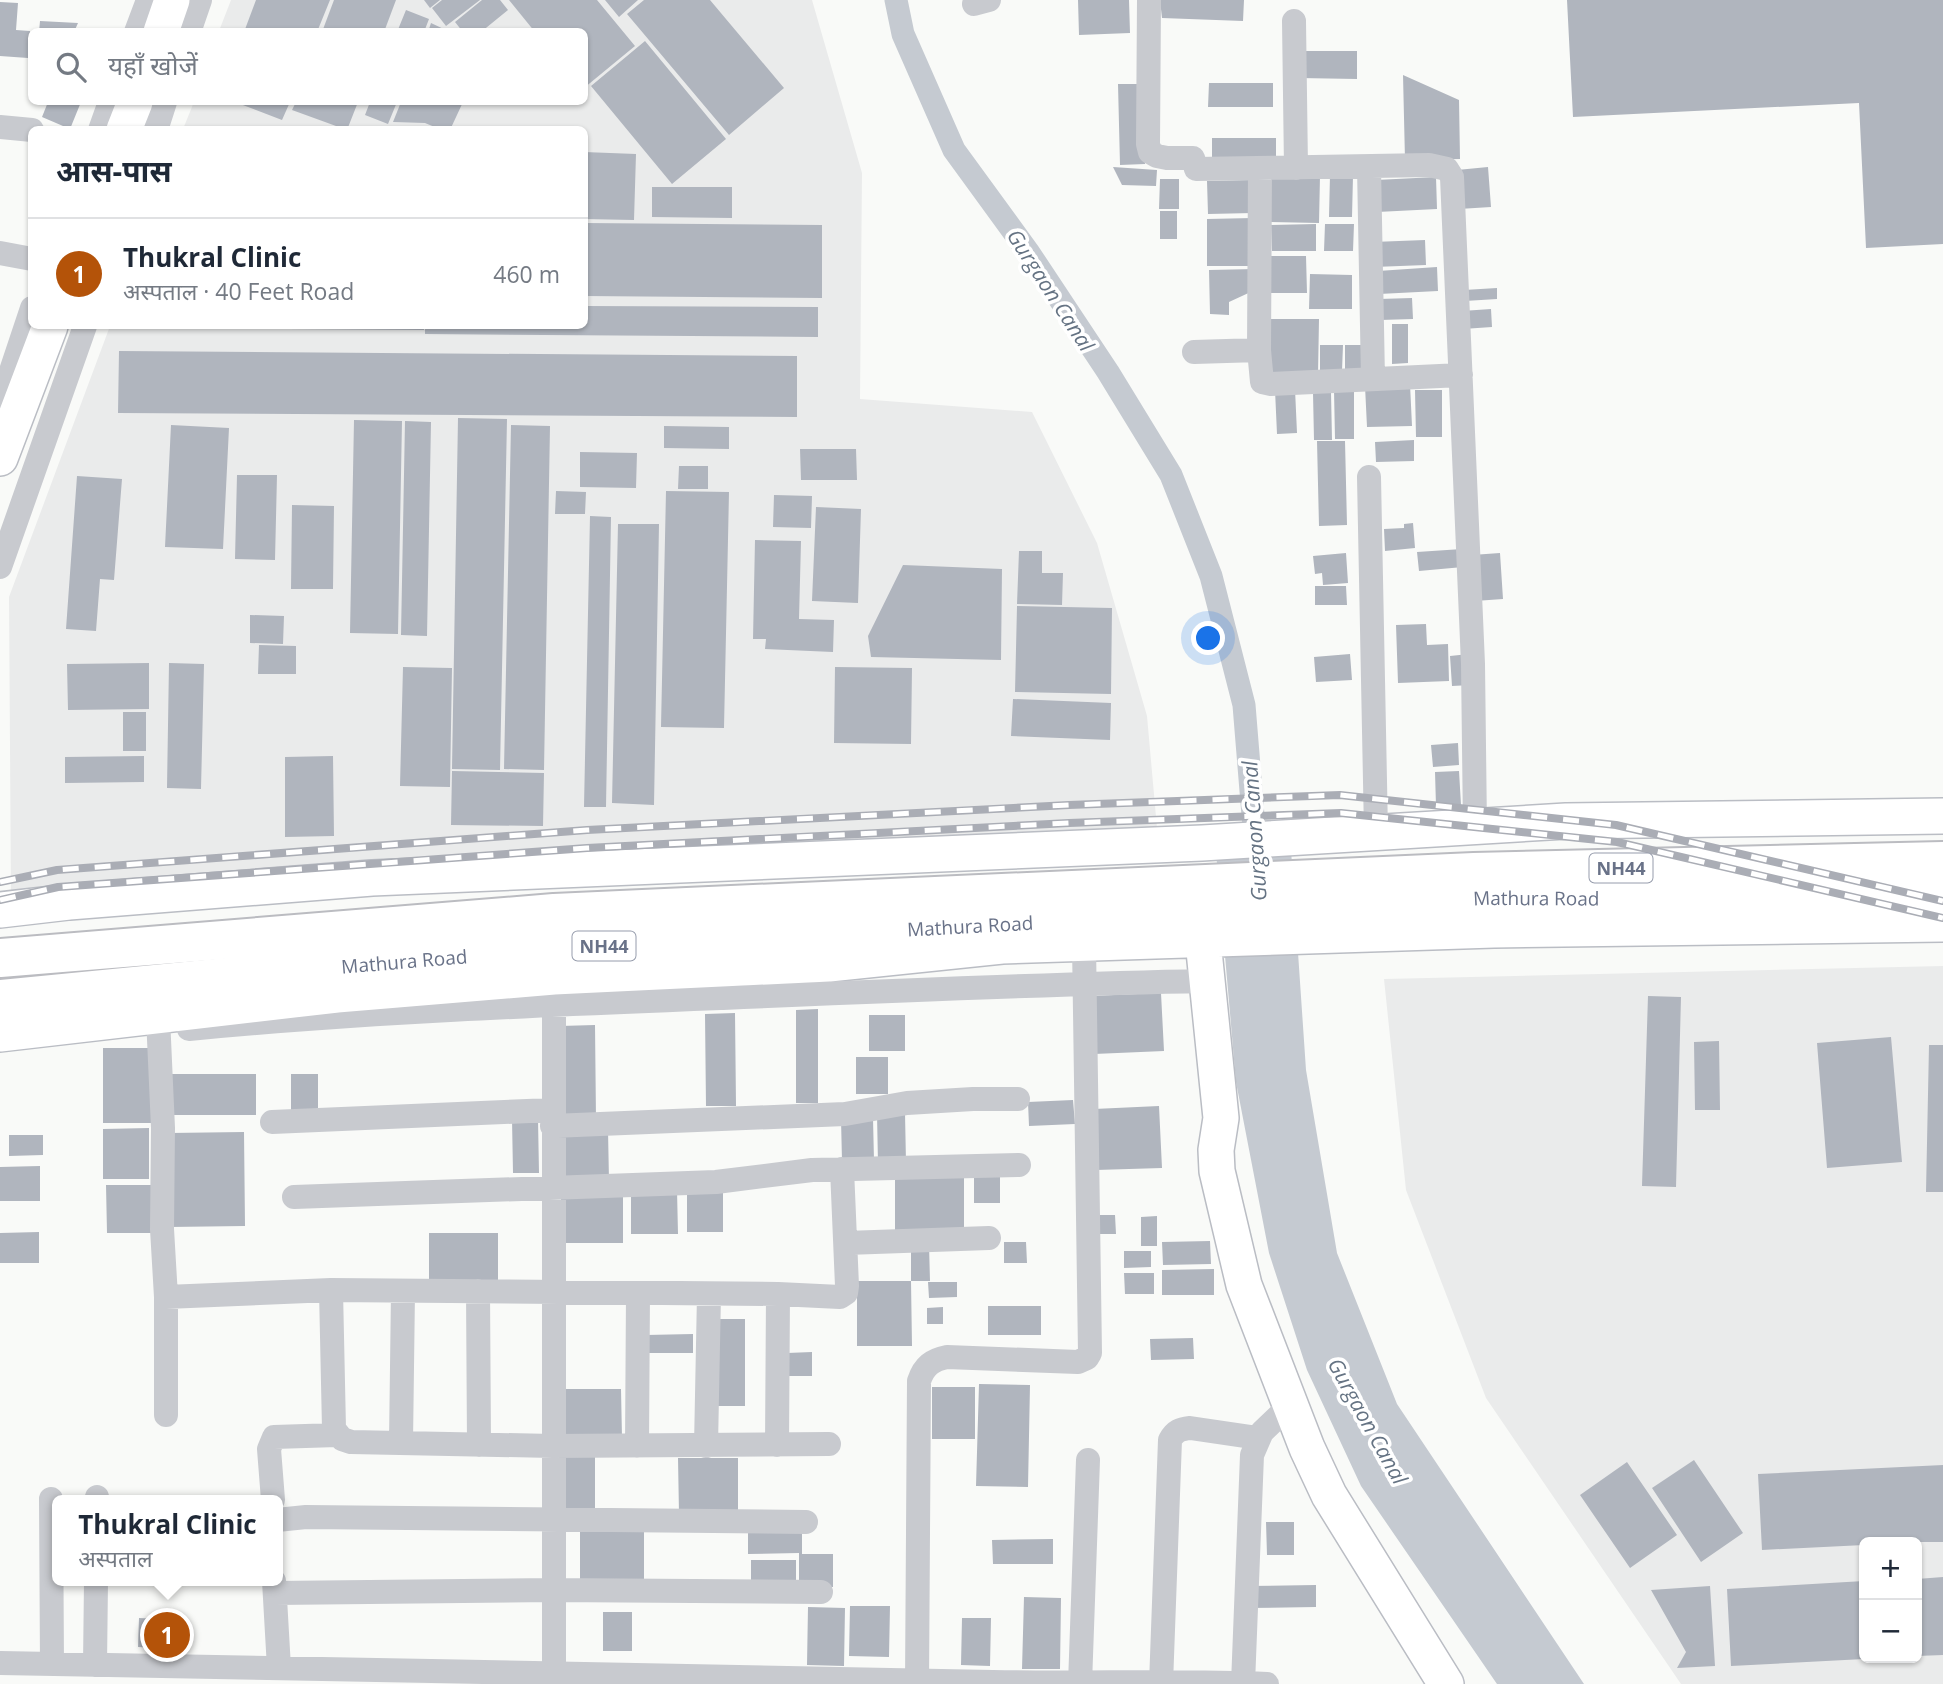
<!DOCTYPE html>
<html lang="hi">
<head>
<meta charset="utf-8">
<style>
  body { margin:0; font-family:"Open Sans","Noto Sans Devanagari",sans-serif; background:#f2f2f3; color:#1f2937 }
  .controls { position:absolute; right:21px; bottom:21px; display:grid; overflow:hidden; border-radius:10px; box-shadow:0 2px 5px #0004 }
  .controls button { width:63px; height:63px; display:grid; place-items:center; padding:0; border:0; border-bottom:2px solid #e0e1e3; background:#fff; color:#1f2937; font:35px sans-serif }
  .you { position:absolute; left:1209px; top:639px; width:24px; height:24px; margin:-18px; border:5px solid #fff; border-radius:50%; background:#1a73e8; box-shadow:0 0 0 10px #1a73e833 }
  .badge { display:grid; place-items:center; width:46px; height:46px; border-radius:50%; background:#b45309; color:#fff; font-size:23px; font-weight:700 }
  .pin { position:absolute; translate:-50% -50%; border:4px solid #fff; box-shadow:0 2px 7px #0006 }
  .popup { position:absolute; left:52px; top:1495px; width:231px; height:91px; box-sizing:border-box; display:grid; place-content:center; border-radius:10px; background:#fff; filter:drop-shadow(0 2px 5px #0005); font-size:23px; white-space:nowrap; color:#747a83 }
  .popup b { font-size:26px; color:#1f2937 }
  .popup::after { content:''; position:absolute; left:50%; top:100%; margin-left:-14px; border:14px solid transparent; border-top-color:#fff }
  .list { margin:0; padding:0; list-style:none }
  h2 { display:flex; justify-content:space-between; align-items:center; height:91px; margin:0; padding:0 28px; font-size:30px }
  h2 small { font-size:23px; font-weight:400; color:#747a83 }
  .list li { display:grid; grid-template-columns:46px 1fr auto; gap:21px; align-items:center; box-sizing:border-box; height:112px; padding:0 28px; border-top:2px solid #e0e1e3 }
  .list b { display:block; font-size:26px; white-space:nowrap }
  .list p { margin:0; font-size:23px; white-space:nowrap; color:#747a83 }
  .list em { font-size:23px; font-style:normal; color:#747a83 }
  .icon { flex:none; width:38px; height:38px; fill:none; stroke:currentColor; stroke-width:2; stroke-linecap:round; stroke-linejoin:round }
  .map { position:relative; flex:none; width:1943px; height:1684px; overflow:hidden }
  .search { position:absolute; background:#fff; box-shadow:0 2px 5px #0004; left:28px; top:28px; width:560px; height:77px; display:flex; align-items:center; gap:18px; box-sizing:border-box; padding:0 24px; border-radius:10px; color:#747a83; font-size:26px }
  .panel { position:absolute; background:#fff; box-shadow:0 2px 5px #0004; left:28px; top:126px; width:560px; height:203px; border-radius:10px }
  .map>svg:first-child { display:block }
  .built { fill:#eaebeb; fill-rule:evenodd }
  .water { fill:#c5cad1 }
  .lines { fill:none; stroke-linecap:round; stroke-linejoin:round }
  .canal { stroke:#c5cad1; stroke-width:23 }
  .building { fill:#b0b5be }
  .secondary-casing { stroke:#babdc4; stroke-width:38 }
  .highway-casing { stroke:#bbbcc1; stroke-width:42 }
  .street { stroke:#c8cacf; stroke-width:24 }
  .secondary { stroke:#fff; stroke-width:35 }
  .highway { stroke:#fff; stroke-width:38 }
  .rail-casing { stroke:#aaadb5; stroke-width:8 }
  .rail { stroke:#fff; stroke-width:5; stroke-dasharray:16; stroke-linecap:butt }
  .labels { text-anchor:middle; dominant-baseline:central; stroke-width:7; stroke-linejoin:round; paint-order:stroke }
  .shield { fill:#fff; stroke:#969cac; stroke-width:2 }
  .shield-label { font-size:18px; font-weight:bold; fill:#697288 }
  .street-label { font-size:19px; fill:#697288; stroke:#fff }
  .water-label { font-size:21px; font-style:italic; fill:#657383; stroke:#fff }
</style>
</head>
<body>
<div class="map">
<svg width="1943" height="1684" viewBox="0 0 1943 1684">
  <rect width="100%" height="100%" fill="#f9faf8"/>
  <path class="built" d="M 231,0 L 812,0 L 862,173 L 860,399 L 1032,412 L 1097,543 L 1147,716 L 1157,828 L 11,898 L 9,597 L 110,326 L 584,326 L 584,130 L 183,129 L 194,102 L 584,102 L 584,32 L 219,31 Z
    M 1943,966 L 1943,1684 L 1681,1684 L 1486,1398 L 1406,1190 L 1384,979 ZM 1864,1542 L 1917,1542 L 1917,1658 L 1864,1658 Z"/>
  <path class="water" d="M 1290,835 L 1306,1070 L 1337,1253 L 1397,1404 L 1584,1684 L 1497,1684 L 1361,1486 L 1307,1370 L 1269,1253 L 1236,1082 L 1215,841 Z"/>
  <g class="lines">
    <path class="canal" d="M 896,0 L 903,34 L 954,150 L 1029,253 L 1108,372 L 1171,475 L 1211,576 L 1244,705 L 1256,852"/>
  </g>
  <path class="building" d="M 256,0 L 330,0 L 317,32 L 244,32 Z
    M 334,0 L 396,0 L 384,32 L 322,32 Z
    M 424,0 L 440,0 L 430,8 Z
    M 442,0 L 480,0 L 446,26 L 432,8 Z
    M 482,0 L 500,0 L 508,10 L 481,32 L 463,32 L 455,22 Z
    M 509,0 L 597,0 L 635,46 L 584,88 L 584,32 L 535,32 Z
    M 605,0 L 638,0 L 619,17 Z
    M 644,0 L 710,0 L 784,88 L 729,135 L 627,14 Z
    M 1078,0 L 1129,0 L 1130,33 L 1079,35 Z
    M 1160,0 L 1244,0 L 1243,21 L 1162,18 Z
    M 1567,0 L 1943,0 L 1943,244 L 1866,248 L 1859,103 L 1573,117 Z
    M 0,2 L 18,3 L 16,30 L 30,31 L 28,58 L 0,56 Z
    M 406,10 L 429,19 L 424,32 L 397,32 Z
    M 40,21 L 78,23 L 74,32 L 39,32 Z
    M 431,23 L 450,32 L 428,32 Z
    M 645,41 L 726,139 L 672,184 L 591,86 Z
    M 1300,51 L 1357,51 L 1357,79 L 1299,78 Z
    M 1403,75 L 1459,100 L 1460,159 L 1405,160 Z
    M 1209,83 L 1273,83 L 1273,107 L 1208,107 Z
    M 1118,84 L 1143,84 L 1145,164 L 1120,165 Z
    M 48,102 L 81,102 L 70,129 L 42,117 Z
    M 235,102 L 290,102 L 282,120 Z
    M 296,102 L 358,102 L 347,130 L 292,110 Z
    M 370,102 L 397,102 L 388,124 L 365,115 Z
    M 401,102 L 463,102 L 450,130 L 442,130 L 425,123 L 393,122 Z
    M 1212,138 L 1276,138 L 1276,164 L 1212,164 Z
    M 584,152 L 636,154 L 634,220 L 584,219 Z
    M 1113,167 L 1157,170 L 1156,186 L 1122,185 Z
    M 1488,167 L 1491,207 L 1459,209 L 1457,170 Z
    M 1271,175 L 1320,176 L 1319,223 L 1270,222 Z
    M 1330,175 L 1353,176 L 1352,217 L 1329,217 Z
    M 1436,177 L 1437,209 L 1377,212 L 1376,180 Z
    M 1160,179 L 1179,179 L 1179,209 L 1159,209 Z
    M 1252,180 L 1253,213 L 1208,214 L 1207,181 Z
    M 652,187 L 732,187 L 732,218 L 652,217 Z
    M 1160,211 L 1177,211 L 1177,239 L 1160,239 Z
    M 1253,218 L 1253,266 L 1207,266 L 1207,219 Z
    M 584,223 L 822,225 L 822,298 L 584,296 Z
    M 1316,224 L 1316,251 L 1272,251 L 1271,225 Z
    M 1325,224 L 1354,224 L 1353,251 L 1324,251 Z
    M 1425,240 L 1426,265 L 1374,267 L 1373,242 Z
    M 1270,256 L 1306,256 L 1307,293 L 1270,293 Z
    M 1437,267 L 1438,291 L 1379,294 L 1378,271 Z
    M 1255,269 L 1255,290 L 1229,302 L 1229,315 L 1210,314 L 1209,270 Z
    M 1310,274 L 1352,275 L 1352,309 L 1309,309 Z
    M 1497,288 L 1497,299 L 1465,301 L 1464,290 Z
    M 1412,298 L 1413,319 L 1380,320 L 1379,299 Z
    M 584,306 L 818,307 L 818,337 L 425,334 L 425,326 L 584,326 Z
    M 1491,309 L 1492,327 L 1463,329 L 1462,311 Z
    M 1269,319 L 1319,319 L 1318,375 L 1268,375 Z
    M 1392,324 L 1408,324 L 1408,363 L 1392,364 Z
    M 136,326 L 424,326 L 424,330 L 136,328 Z
    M 1320,345 L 1343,345 L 1342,371 L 1320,371 Z
    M 1345,345 L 1361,345 L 1362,372 L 1345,372 Z
    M 119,351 L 797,356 L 797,417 L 118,413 Z
    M 1410,384 L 1412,426 L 1367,427 L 1365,386 Z
    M 1295,389 L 1297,433 L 1277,434 L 1275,390 Z
    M 1334,390 L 1354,390 L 1354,439 L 1335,439 Z
    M 1415,390 L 1442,390 L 1442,437 L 1416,437 Z
    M 1331,392 L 1332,440 L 1314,440 L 1313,393 Z
    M 458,418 L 507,419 L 500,770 L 452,769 Z
    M 354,420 L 402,421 L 398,634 L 350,633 Z
    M 405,421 L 431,422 L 427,636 L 401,635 Z
    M 171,425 L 229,428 L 223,549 L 165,547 Z
    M 511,425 L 550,426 L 544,770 L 504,769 Z
    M 664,426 L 729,427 L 729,449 L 664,448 Z
    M 1414,440 L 1414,461 L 1376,462 L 1375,442 Z
    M 1317,441 L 1345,441 L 1347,525 L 1319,526 Z
    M 800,449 L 856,449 L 857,480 L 801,480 Z
    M 580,452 L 637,453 L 636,488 L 580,487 Z
    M 679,466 L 708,466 L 708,489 L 678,489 Z
    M 237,475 L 277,475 L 275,560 L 235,559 Z
    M 77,476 L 122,479 L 114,580 L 100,579 L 96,631 L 66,629 Z
    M 556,491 L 586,492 L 585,514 L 555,514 Z
    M 666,491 L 729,492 L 724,728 L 661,727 Z
    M 774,495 L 812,496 L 811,528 L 773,527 Z
    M 292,505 L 334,506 L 333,589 L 291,589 Z
    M 816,507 L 861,509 L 858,603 L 812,601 Z
    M 590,516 L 611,517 L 606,807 L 584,807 Z
    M 1413,523 L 1415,548 L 1385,551 L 1384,529 L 1404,528 L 1404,524 Z
    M 618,524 L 659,524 L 654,805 L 612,803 Z
    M 755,540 L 801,541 L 799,619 L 834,620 L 833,652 L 765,649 L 766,639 L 753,639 Z
    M 1462,549 L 1463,567 L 1419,571 L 1417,552 Z
    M 1019,551 L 1042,551 L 1042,573 L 1063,573 L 1062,605 L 1017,604 Z
    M 1346,553 L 1348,583 L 1323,585 L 1322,573 L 1315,574 L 1313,556 Z
    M 1500,553 L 1503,599 L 1475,601 L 1472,555 Z
    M 903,565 L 1002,569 L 1001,660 L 871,657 L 868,636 Z
    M 1315,586 L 1346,586 L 1347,605 L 1315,605 Z
    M 1017,606 L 1112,608 L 1111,694 L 1015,692 Z
    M 250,615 L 284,616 L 283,644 L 250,643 Z
    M 1426,624 L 1427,645 L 1448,644 L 1449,681 L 1398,683 L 1396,625 Z
    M 259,645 L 296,646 L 296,674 L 258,674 Z
    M 1350,654 L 1352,680 L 1316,682 L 1314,657 Z
    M 1469,654 L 1471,685 L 1452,686 L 1450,656 Z
    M 149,663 L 149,709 L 68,710 L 67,664 Z
    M 169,663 L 204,664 L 201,789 L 167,788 Z
    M 403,667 L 452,668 L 450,787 L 400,786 Z
    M 835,667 L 912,668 L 911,744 L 834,743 Z
    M 1013,699 L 1111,703 L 1110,740 L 1011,736 Z
    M 123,712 L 146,712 L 146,751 L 123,751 Z
    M 1458,743 L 1459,765 L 1433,767 L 1431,745 Z
    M 144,756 L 144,782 L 65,783 L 65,757 Z
    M 333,756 L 334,836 L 285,837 L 285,757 Z
    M 452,771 L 544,773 L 543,826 L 451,825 Z
    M 1459,771 L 1461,805 L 1436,806 L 1435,772 Z
    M 1161,993 L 1164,1051 L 1094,1054 L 1091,996 Z
    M 1648,996 L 1681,997 L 1676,1187 L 1642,1186 Z
    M 818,1009 L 818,1103 L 796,1103 L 796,1010 Z
    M 735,1013 L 736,1106 L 706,1106 L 705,1014 Z
    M 869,1015 L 905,1015 L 905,1051 L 869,1051 Z
    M 595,1025 L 596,1120 L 561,1120 L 560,1026 Z
    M 1891,1037 L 1902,1162 L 1827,1168 L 1817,1043 Z
    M 1719,1041 L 1720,1110 L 1695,1110 L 1694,1042 Z
    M 1929,1045 L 1943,1045 L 1943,1192 L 1926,1192 Z
    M 103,1048 L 152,1048 L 152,1123 L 103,1123 Z
    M 856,1057 L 888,1057 L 888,1094 L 856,1094 Z
    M 163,1074 L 256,1074 L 256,1115 L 163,1115 Z
    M 291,1074 L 318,1074 L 318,1115 L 291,1115 Z
    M 1073,1100 L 1075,1124 L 1029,1126 L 1028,1102 Z
    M 1159,1106 L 1162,1168 L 1096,1170 L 1094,1109 Z
    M 905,1113 L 906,1163 L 878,1164 L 877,1114 Z
    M 873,1118 L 874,1161 L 842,1161 L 841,1119 Z
    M 512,1119 L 538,1119 L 539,1173 L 513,1173 Z
    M 149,1128 L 149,1179 L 103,1179 L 103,1129 Z
    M 556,1130 L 608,1130 L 609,1181 L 556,1181 Z
    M 244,1132 L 245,1226 L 169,1227 L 169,1133 Z
    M 9,1135 L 43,1135 L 43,1155 L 9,1156 Z
    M 40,1166 L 40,1201 L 0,1201 L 0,1167 Z
    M 964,1172 L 964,1235 L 895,1235 L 895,1173 Z
    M 974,1175 L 1000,1175 L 1000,1203 L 974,1203 Z
    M 106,1185 L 151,1185 L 151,1233 L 107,1233 Z
    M 687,1187 L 723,1187 L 723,1232 L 687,1232 Z
    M 631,1190 L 677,1190 L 678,1234 L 631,1234 Z
    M 561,1193 L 623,1193 L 623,1243 L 561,1243 Z
    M 1096,1215 L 1115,1215 L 1116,1234 L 1097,1234 Z
    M 1157,1216 L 1157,1246 L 1141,1246 L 1141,1217 Z
    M 39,1232 L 39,1263 L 0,1263 L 0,1233 Z
    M 429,1233 L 498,1233 L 498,1283 L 429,1283 Z
    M 1210,1241 L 1211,1264 L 1163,1265 L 1162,1242 Z
    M 1004,1242 L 1026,1242 L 1027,1263 L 1004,1263 Z
    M 929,1244 L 930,1281 L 911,1281 L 911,1245 Z
    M 1124,1251 L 1151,1251 L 1151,1267 L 1124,1268 Z
    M 1214,1269 L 1214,1295 L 1162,1295 L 1162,1270 Z
    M 1124,1273 L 1154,1273 L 1154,1294 L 1125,1294 Z
    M 857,1281 L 911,1281 L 912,1346 L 857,1346 Z
    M 928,1282 L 957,1282 L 957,1297 L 929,1298 Z
    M 988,1306 L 1041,1306 L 1041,1335 L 988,1335 Z
    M 943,1307 L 943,1324 L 927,1324 L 927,1308 Z
    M 717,1319 L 745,1319 L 745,1406 L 717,1406 Z
    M 693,1334 L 693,1353 L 646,1353 L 646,1335 Z
    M 1193,1338 L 1194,1359 L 1151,1360 L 1150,1339 Z
    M 812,1352 L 812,1376 L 788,1376 L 787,1353 Z
    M 979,1384 L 1030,1385 L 1028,1487 L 976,1486 Z
    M 932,1387 L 975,1387 L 975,1439 L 932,1439 Z
    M 562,1389 L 621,1389 L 622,1438 L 563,1438 Z
    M 559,1454 L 595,1454 L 595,1509 L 560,1509 Z
    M 678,1458 L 738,1458 L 738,1514 L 679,1514 Z
    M 1694,1460 L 1743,1533 L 1701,1562 L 1652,1488 Z
    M 1627,1462 L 1677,1535 L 1630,1568 L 1580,1495 Z
    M 1943,1465 L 1943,1542 L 1864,1542 L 1864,1545 L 1762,1550 L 1758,1474 Z
    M 1266,1522 L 1294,1522 L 1294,1555 L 1267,1555 Z
    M 748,1525 L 802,1525 L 802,1554 L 833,1554 L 833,1587 L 799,1587 L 799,1553 L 748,1554 Z
    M 644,1530 L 644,1586 L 580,1586 L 580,1531 Z
    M 1053,1539 L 1053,1564 L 993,1564 L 992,1540 Z
    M 751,1560 L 796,1560 L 796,1584 L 751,1584 Z
    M 1943,1577 L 1943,1655 L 1917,1656 L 1917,1579 Z
    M 1864,1581 L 1864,1659 L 1731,1666 L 1727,1589 Z
    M 1316,1585 L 1316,1607 L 1247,1608 L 1246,1586 Z
    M 1710,1586 L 1715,1666 L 1677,1668 L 1686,1652 L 1651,1590 Z
    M 1024,1597 L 1061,1598 L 1060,1669 L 1022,1669 Z
    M 850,1606 L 890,1606 L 889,1657 L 849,1656 Z
    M 808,1607 L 845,1608 L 844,1666 L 807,1665 Z
    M 603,1612 L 632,1612 L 632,1651 L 603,1651 Z
    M 139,1618 L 179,1620 L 178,1649 L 138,1647 Z
    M 962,1618 L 991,1618 L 990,1666 L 961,1665 Z"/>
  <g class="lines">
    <defs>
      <path id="secondary" d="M 161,32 L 172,0
        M 124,130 L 135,102
        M 0,458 L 50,326
        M 0,910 L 69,902 L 372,878 L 1202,843 L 1566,821 L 1943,816
        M 1203,941 L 1221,1118 L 1216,1150 L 1217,1171 L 1244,1285 L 1307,1448 L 1329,1495 L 1446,1684
        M 0,1034 L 337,995 L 554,977 L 829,964 L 1002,946 L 1494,930 L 1943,924"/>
      <g id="highway">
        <path d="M 0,958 L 554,913 L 1474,872 L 1943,861"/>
        <path id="s1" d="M 0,999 L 267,973 L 554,949 L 1483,898 L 1709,899 L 1943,896"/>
      </g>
    </defs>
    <use href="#secondary" class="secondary-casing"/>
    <use href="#highway" class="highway-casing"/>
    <path class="street" d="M 1149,0 L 1148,144 L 1150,152 L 1157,156 L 1167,158 L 1193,158 L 1196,169 L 1429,165 L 1447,169 L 1452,177 L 1473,664 L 1475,828
      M 974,4 L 989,0
      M 1294,21 L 1296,168
      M 136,32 L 148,0
      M 189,32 L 200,0
      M 0,127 L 32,130
      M 100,130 L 110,102
      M 156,130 L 165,102
      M 1369,167 L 1373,379
      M 1260,169 L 1259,350 L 1262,382 L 1271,384 L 1461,375
      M 0,253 L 32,259
      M 1194,352 L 1259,350
      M 0,404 L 32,308
      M 1369,477 L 1376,832
      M 0,567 L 85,326
      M 554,988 L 554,1674
      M 158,1017 L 163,1128 L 162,1229 L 166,1297 L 166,1415
      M 189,1029 C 366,1012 545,1005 723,998 C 884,991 1045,984 1206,981
      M 272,1122 L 552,1110
      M 552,1126 L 845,1114 L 907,1103 L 973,1099 L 1018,1099
      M 294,1197 L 716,1182 L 812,1170 L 1019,1165
      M 846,1243 L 989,1238
      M 331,1290 L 334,1429 L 342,1439 L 351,1442 L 553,1446 L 829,1444
      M 478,1291 L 479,1445
      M 166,1297 L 331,1290 L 778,1294 L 840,1297 L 846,1293 L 847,1286 L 842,1169
      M 401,1443 L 403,1291
      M 777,1445 L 778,1294
      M 637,1446 L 638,1293
      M 706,1446 L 709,1294
      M 51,1499 L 52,1664
      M 97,1500 L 97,1497
      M 273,1500 L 269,1449 L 274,1437 L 337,1435
      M 277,1520 L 306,1517 L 806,1522
      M 274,1581 L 279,1668
      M 275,1593 L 552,1590 L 821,1592
      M 0,1663 C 331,1671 662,1673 993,1682 C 1084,1684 1176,1680 1267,1684
      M 95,1665 L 96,1581
      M 917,1684 L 919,1381 C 924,1366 932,1360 947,1357 L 1078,1362 L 1087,1358 L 1090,1353 L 1084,944
      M 1080,1684 L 1088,1460
      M 1161,1684 L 1170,1440 C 1175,1431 1180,1429 1190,1428 L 1258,1438
      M 1243,1684 L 1252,1455 L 1262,1432 L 1290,1405"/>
    <use href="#secondary" class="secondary"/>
    <use href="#highway" class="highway"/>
    <defs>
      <path id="rail" d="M 0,882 L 57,870 L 587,830 L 1069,805 L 1340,795 L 1616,825 L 1943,901
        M 0,900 L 58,887 L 587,848 L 1069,823 L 1341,813 L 1617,842 L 1943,918"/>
    </defs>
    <use href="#rail" class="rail-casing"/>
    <use href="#rail" class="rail"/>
  </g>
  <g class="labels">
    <g class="shield">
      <rect x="1589.5" y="853.5" width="63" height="29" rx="5"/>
      <rect x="572.5" y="931.5" width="63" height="29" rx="5"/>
    </g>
    <g class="shield-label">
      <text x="1621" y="868">NH44</text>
      <text x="604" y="946">NH44</text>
    </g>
    <g class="street-label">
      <text stroke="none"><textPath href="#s1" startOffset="1540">Mathura Road</textPath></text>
      <text stroke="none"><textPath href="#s1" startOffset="973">Mathura Road</textPath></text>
      <text stroke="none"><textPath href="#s1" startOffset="406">Mathura Road</textPath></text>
    </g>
    <g class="water-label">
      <text transform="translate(1051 290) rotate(57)">Gurgaon Canal</text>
      <text transform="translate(1254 831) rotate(-94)">Gurgaon Canal</text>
      <text transform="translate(1368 1421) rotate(61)">Gurgaon Canal</text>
    </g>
  </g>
</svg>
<div class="controls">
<button>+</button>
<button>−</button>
</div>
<div class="you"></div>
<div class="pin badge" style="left:167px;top:1635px">1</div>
<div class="popup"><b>Thukral Clinic</b>अस्पताल</div>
<div class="search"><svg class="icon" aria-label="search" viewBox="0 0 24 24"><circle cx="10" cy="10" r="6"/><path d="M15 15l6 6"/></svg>यहाँ खोजें</div>
<section class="panel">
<h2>आस-पास<small></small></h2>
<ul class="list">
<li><span class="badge">1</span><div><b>Thukral Clinic</b><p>अस्पताल · 40 Feet Road</p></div><em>460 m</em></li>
</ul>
</section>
</div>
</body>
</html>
